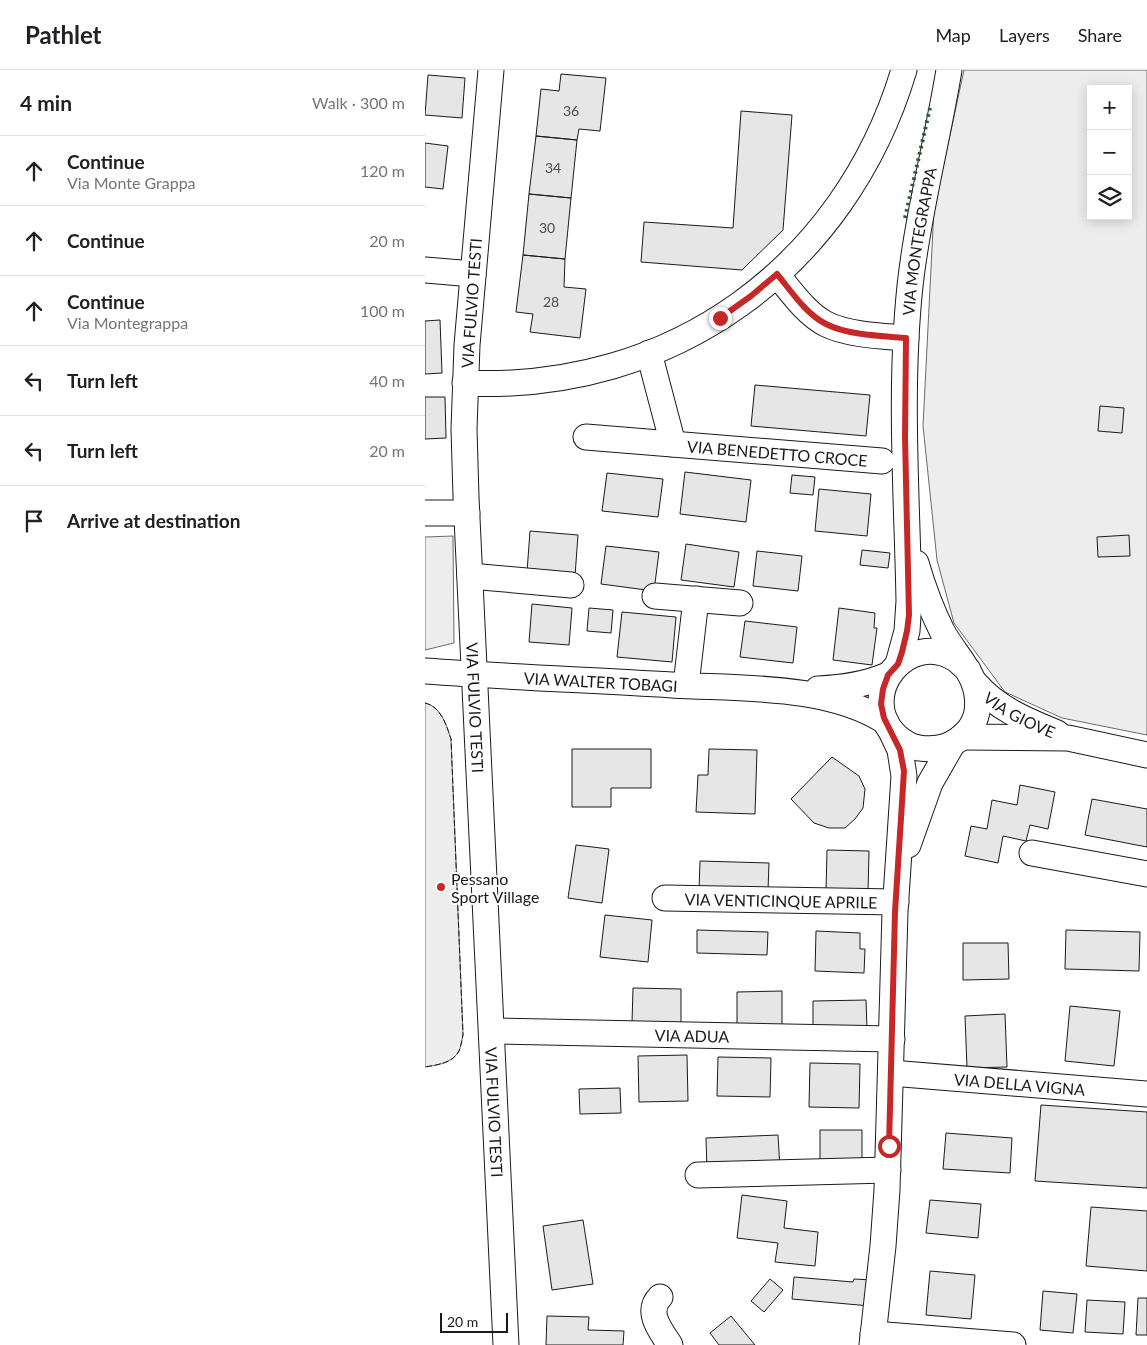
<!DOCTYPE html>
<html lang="en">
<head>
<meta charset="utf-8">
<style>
  body { margin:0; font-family:Lato,sans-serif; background:#f2f2f2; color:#202124 }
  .controls { position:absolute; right:15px; top:15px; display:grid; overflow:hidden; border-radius:0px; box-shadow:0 2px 12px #0003 }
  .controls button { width:45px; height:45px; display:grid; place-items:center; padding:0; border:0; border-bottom:1px solid #e0e0e0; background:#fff; color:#202124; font:25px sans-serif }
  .scale { position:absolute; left:15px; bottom:12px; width:68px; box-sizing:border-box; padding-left:5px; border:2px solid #1a1a1a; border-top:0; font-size:14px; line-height:18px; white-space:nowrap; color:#1a1a1a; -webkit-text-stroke:4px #fff; paint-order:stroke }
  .stop { position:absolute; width:15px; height:15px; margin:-11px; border:4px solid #c62828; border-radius:50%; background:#fff }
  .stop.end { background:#c62828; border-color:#fff; box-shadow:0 1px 5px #0008 }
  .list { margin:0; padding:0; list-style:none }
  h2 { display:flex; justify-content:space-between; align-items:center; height:65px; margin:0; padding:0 20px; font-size:21px }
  h2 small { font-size:16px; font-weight:400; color:#757577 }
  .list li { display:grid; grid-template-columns:32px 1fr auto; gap:15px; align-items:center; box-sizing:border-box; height:70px; padding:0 20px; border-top:1px solid #e0e0e0 }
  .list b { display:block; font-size:19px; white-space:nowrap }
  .list p { margin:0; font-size:16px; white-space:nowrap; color:#757577 }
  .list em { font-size:16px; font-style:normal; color:#757577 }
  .icon { flex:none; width:28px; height:28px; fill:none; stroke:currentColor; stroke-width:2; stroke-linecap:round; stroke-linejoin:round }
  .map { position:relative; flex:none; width:722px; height:1275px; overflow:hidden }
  header { display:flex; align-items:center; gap:30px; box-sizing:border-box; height:70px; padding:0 25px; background:#fff; border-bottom:1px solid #e0e0e0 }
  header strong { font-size:24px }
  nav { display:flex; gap:28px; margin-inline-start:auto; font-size:18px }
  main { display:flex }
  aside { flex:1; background:#fff }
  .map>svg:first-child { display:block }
  .green { fill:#ededed; stroke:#6a6a6a; fill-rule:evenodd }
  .building { fill:#e6e6e6; stroke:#1a1a1a }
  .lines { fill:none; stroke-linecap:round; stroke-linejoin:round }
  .minor-casing { stroke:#1a1a1a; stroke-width:27 }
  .minor { stroke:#fff; stroke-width:25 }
  .hedge { stroke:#2b5a34; stroke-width:4; stroke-dasharray:2.5 4; stroke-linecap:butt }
  .fence { stroke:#1a1a1a; stroke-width:1; stroke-dasharray:6 2.5; stroke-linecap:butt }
  .route { stroke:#c62828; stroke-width:6 }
  .poi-dot { fill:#c62828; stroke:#fff; stroke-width:2 }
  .labels { text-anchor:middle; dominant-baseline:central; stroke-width:4; stroke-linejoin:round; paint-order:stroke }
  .number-label { font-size:14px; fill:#4d4d4d }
  .street-label { font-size:16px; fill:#1a1a1a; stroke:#fff }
  .poi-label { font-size:16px; fill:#1a1a1a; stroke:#fff; text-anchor:start }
</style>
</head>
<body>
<header>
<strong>Pathlet</strong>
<nav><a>Map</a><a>Layers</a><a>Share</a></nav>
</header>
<main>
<aside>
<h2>4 min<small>Walk · 300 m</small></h2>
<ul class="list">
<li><svg class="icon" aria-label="ahead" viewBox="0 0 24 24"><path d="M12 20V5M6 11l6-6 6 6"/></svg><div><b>Continue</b><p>Via Monte Grappa</p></div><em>120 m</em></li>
<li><svg class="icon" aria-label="ahead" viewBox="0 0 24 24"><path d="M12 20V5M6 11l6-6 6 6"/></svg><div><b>Continue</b></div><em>20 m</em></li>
<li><svg class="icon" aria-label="ahead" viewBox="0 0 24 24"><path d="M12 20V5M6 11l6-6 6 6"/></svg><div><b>Continue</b><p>Via Montegrappa</p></div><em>100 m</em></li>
<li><svg class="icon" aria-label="left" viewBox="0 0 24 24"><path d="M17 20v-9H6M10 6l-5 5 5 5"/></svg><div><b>Turn left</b></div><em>40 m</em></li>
<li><svg class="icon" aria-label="left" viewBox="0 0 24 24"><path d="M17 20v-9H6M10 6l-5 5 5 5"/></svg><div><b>Turn left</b></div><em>20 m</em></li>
<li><svg class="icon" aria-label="arrive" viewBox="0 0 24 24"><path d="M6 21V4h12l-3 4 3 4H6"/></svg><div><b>Arrive at destination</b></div></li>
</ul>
</aside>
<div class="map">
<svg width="722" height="1275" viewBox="0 0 722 1275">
  <rect width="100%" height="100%" fill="#fff"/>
  <path class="green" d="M 539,0 L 722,0 L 722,665 L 637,648 L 580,622 L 529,553 L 512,490 L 498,356 L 509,139 ZM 666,19 L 703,19 L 703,146 L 666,146 Z
    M 28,466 L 29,573 L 0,580 L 0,467 Z
    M 0,633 C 16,637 21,654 26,669 L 38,964 C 37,970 36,976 34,981 C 28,993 12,995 0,997 Z"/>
  <path class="building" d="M 136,4 L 181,8 L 175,61 L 154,59 L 152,70 L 111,66 L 116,19 L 134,21 Z
    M 3,5 L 40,8 L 37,48 L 0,45 Z
    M 316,41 L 367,45 L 358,160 L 317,200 L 216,192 L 219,152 L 308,158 Z
    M 111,66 L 152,70 L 146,128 L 104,124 Z
    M 0,73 L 23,76 L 18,119 L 0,117 Z
    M 104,124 L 146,128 L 140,189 L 98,185 Z
    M 98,185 L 140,189 L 139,217 L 161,219 L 155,268 L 105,262 L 108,244 L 91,242 Z
    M 15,250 L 17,303 L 0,304 L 0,251 Z
    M 330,315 L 445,325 L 441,366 L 326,356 Z
    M 0,327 L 20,327 L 21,368 L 0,369 Z
    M 675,336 L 699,338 L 697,363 L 673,361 Z
    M 260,402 L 326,410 L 321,452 L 255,444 Z
    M 182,403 L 238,409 L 233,447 L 177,441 Z
    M 367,405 L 390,407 L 388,425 L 365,423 Z
    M 394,419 L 446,424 L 442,466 L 390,461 Z
    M 105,461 L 153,465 L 150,506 L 102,502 Z
    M 704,465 L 705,486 L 673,487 L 672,467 Z
    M 261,474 L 314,482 L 309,517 L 256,510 Z
    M 181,476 L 234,482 L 229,521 L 176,514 Z
    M 437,480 L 465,483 L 463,498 L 435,495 Z
    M 332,481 L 377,486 L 373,521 L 328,516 Z
    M 107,534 L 147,538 L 144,575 L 104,572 Z
    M 164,538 L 188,540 L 186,563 L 162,561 Z
    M 414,538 L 450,543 L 449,558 L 452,558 L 447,595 L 408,590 Z
    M 197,542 L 251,547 L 247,592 L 192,587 Z
    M 320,551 L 372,557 L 368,593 L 315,587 Z
    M 147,679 L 226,679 L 226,718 L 186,718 L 186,737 L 147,737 Z
    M 284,679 L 332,680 L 330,744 L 271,742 L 273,705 L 283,705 Z
    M 407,687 L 434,706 L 440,719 L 438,738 L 430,749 L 420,758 L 404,758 L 389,753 L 366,729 Z
    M 595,715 L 630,722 L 623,759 L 605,755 L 601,771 L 578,766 L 573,793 L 540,786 L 546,756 L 562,759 L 567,730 L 592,735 Z
    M 667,729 L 722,739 L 722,777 L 660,765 Z
    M 151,775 L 184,779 L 177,833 L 143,828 Z
    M 402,780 L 444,781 L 443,822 L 401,821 Z
    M 275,791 L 344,793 L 343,821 L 274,820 Z
    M 180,845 L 227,850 L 223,892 L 175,887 Z
    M 272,860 L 343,862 L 342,885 L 272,883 Z
    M 641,860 L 715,862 L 714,901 L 640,899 Z
    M 391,861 L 435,863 L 435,879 L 440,879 L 439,903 L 390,901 Z
    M 538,873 L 583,873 L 584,909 L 538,910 Z
    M 208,918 L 256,919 L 256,954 L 207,953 Z
    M 357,921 L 357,958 L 312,958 L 312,922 Z
    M 441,930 L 442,958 L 388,958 L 388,931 Z
    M 645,936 L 695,941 L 689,996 L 640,991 Z
    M 580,944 L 582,997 L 542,998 L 540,946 Z
    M 262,985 L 263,1031 L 214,1032 L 213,986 Z
    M 293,987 L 346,988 L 345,1027 L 292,1026 Z
    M 385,993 L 435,994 L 434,1038 L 384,1037 Z
    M 195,1018 L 196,1043 L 155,1044 L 154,1019 Z
    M 616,1035 L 722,1042 L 722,1118 L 610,1111 Z
    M 395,1060 L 437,1060 L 437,1096 L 395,1097 Z
    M 521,1063 L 587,1068 L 585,1103 L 518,1099 Z
    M 353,1065 L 355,1098 L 282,1101 L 281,1068 Z
    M 317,1125 L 362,1131 L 359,1158 L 393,1162 L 390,1196 L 350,1192 L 353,1173 L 312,1168 Z
    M 505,1130 L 556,1134 L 553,1168 L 501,1163 Z
    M 666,1137 L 722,1141 L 722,1201 L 661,1196 Z
    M 158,1150 L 168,1214 L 127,1220 L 118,1156 Z
    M 505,1201 L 550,1205 L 546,1249 L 501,1245 Z
    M 369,1207 L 428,1212 L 429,1209 L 447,1210 L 445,1236 L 367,1229 Z
    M 345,1209 L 358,1220 L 339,1242 L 326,1231 Z
    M 618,1221 L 652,1224 L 648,1263 L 615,1260 Z
    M 713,1228 L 722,1228 L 722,1265 L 711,1265 Z
    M 662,1230 L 700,1232 L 698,1264 L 660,1262 Z
    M 122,1246 L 164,1247 L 163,1260 L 199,1261 L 198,1275 L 121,1275 Z
    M 306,1246 L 330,1275 L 294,1275 L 285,1263 Z"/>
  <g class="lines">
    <defs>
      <g id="minor">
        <path id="s1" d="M 66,0 L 42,275 L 39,359 L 41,427 L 81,1275"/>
        <path d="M 0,200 L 48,204"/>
        <path d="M 352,205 C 366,221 381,244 401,254 C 423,265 457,266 481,268"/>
        <path d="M 224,283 L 248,374"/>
        <path d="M 40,313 C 247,323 420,197 479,0"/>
        <path id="s2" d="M 161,367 L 457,391"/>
        <path d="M 0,443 L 42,443"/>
        <path d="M 491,493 C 498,517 506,539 517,561 C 532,589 557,607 552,642 C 551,648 547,657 542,662 C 529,676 514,681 494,678 C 486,677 478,672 471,666 C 429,625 484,557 532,590 C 536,593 539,597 543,600"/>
        <path d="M 45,506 L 146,515"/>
        <path d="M 230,526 L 315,533"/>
        <path id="s3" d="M 473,594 L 482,561 L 484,531 C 482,426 474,321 485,216 C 493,143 512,73 524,0"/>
        <path id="s4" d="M 0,601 C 82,607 165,610 247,615 C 314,619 403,614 461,652"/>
        <path id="s5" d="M 551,614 C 573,639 601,650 632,663"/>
        <path d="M 261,615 L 271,529"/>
        <path d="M 393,619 C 417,618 440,615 463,605"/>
        <path d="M 537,667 L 643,668 L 722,685"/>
        <path d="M 483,775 L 505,713 L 528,673"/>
        <path d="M 607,783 L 722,804"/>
        <path id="s6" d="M 240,828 L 471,832"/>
        <path id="s7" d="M 67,961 L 467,969"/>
        <path id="s8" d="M 466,1003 L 722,1024"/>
        <path d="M 273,1105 L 463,1100"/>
        <path d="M 235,1227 C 220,1242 236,1261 245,1275"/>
        <path d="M 448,1264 L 588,1275"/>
        <path d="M 447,1275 L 458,1176 L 462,1120 L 470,842 L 479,706 L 475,680 L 466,661"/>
      </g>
    </defs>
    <use href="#minor" class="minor-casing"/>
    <use href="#minor" class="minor"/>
    <path class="hedge" d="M 480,148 L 505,38"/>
    <path class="fence" d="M 0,633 C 16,637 21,654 26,669 L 38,965 C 37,970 36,976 34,981 C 28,993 12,995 0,997"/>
  </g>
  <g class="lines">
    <path class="route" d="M 295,248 L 326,226 L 352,204 C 366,221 381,244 401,254 C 422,265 457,266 481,268 L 480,367 L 484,545 L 482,561 L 477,582 L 473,594 L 463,605 L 458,619 L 456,634 L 459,648 L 475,680 L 479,701 L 470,842 L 464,1076"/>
  </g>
  <circle class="poi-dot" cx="16" cy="817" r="5"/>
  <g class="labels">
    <g class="number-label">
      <text x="146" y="40">36</text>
      <text x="128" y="97">34</text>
      <text x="122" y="157">30</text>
      <text x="126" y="231">28</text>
    </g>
    <g class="street-label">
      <text stroke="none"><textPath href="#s3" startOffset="425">VIA MONTEGRAPPA</textPath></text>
      <text transform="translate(46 233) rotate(-86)">VIA FULVIO TESTI</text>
      <text stroke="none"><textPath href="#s2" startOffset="192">VIA BENEDETTO CROCE</textPath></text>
      <text stroke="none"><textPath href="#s4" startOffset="176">VIA WALTER TOBAGI</textPath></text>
      <text stroke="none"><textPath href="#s1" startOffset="639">VIA FULVIO TESTI</textPath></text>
      <text stroke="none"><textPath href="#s5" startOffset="54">VIA GIOVE</textPath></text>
      <text stroke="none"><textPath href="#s6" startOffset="116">VIA VENTICINQUE APRILE</textPath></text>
      <text stroke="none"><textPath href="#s7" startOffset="200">VIA ADUA</textPath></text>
      <text stroke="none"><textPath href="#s8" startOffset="129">VIA DELLA VIGNA</textPath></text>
      <text stroke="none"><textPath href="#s1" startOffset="1044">VIA FULVIO TESTI</textPath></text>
    </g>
    <g class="poi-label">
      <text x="26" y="808">Pessano<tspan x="26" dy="18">Sport Village</tspan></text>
    </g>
  </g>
</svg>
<div class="controls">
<button>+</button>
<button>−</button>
<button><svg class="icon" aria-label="layers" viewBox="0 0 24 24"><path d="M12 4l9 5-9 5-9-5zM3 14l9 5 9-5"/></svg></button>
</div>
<div class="scale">20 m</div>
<div class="stop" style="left:464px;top:1076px"></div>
<div class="stop end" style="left:295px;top:248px"></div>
</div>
</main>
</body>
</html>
